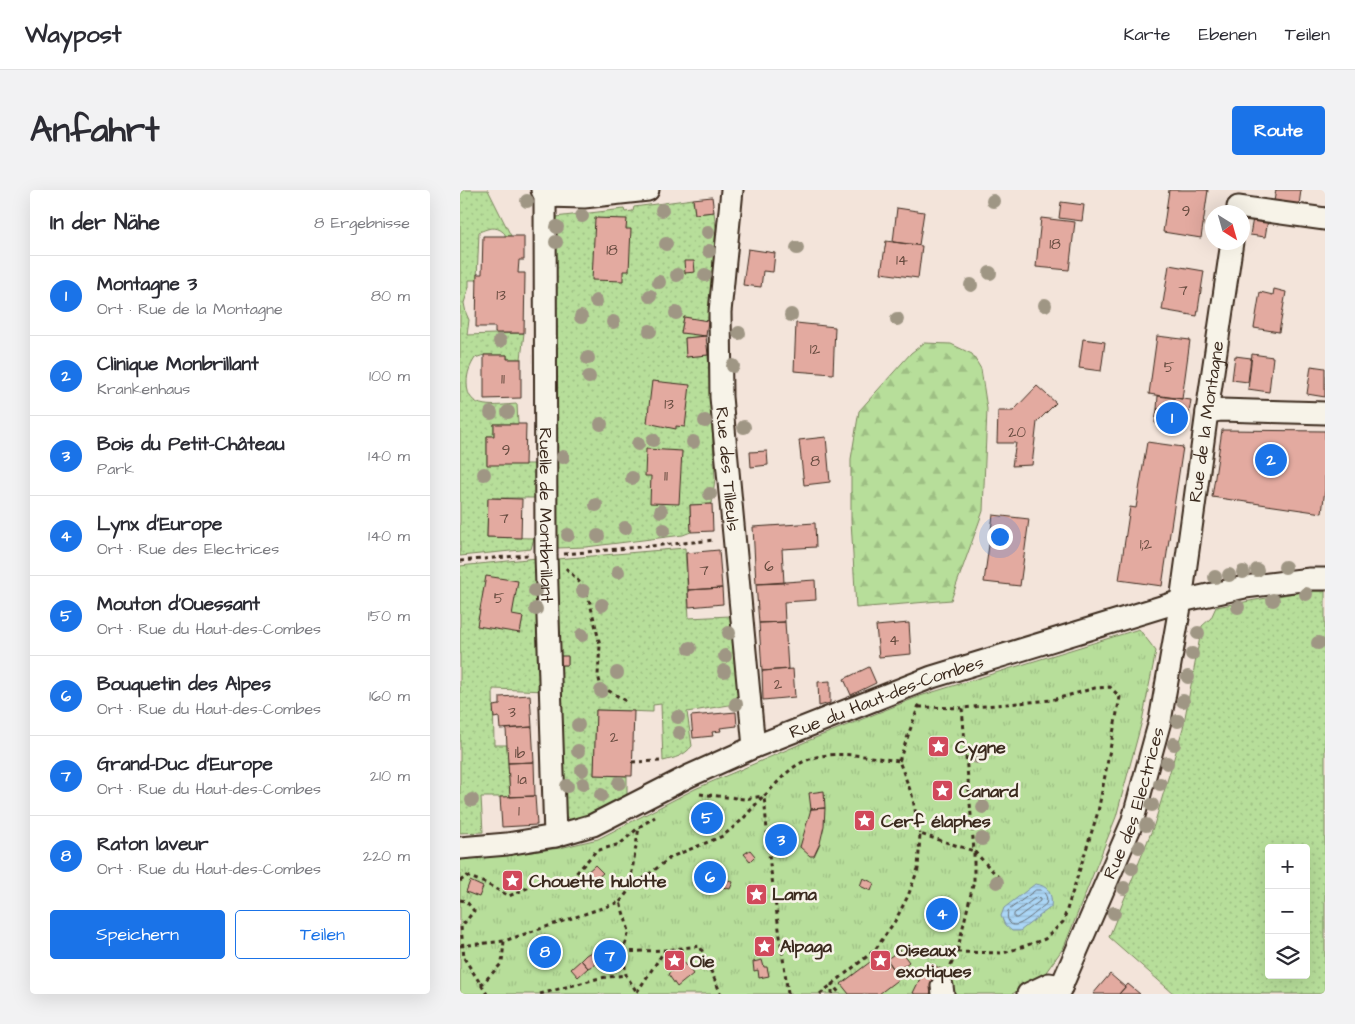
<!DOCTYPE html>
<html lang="de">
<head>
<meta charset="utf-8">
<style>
  body { margin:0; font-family:"Architects Daughter",sans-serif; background:#f2f2f3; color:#2b2b33 }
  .controls { position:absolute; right:15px; bottom:15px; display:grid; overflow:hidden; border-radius:5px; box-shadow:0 5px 20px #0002 }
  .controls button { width:45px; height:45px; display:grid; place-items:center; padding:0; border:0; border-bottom:1px solid #e1e1e2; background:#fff; color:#2b2b33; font:25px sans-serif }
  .compass { position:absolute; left:745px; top:15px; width:45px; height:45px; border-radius:50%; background:#fff; box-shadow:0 5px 20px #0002; rotate:143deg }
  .you { position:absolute; left:539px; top:346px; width:18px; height:18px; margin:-12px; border:4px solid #fff; border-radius:50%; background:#1a73e8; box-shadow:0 0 0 8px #1a73e833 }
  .badge { display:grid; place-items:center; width:32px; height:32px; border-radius:50%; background:#1a73e8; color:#fff; font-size:16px; font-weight:700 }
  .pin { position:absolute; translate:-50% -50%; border:2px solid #fff; box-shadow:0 1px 5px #0006 }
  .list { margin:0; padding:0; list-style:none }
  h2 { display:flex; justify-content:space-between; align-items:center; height:65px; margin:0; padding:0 20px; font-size:21px }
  h2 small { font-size:16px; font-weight:400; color:#7c7c81 }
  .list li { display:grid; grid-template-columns:32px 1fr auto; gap:15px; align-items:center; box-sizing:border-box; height:80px; padding:0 20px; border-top:1px solid #e1e1e2 }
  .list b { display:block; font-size:19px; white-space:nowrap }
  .list p { margin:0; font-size:16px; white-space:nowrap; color:#7c7c81 }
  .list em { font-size:16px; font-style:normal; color:#7c7c81 }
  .actions { display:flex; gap:10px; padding:15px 20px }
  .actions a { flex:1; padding:11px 0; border:1px solid #1a73e8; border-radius:5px; text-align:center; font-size:18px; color:#1a73e8 }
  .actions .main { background:#1a73e8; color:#fff }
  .icon { flex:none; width:28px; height:28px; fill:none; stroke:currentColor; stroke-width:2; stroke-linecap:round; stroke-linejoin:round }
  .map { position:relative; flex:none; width:865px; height:804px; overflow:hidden; border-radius:5px }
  header { display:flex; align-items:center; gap:30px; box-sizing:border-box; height:70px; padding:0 25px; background:#fff; border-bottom:1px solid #e1e1e2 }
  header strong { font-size:24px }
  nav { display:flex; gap:28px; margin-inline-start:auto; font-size:18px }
  .intro { display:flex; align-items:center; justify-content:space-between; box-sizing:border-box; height:120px; padding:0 30px }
  h1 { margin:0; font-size:35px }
  .button { padding:12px 22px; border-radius:5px; background:#1a73e8; color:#fff; font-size:18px; font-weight:700 }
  main { display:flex; gap:30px; padding:0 30px }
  aside { flex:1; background:#fff; border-radius:5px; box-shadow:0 5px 20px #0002 }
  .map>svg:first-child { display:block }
  .grass { fill:url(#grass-dots); stroke:#79845c; fill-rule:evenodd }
  .forest { fill:url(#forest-firs); stroke:#79845c }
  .park { fill:url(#park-tufts); stroke:#79845c }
  .water { fill:url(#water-rules); stroke:#7e91a0 }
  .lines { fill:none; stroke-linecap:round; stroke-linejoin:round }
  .shore { stroke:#686f74; stroke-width:1 }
  .building { fill:#e3aaa0; stroke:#3b2a1e }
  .minor-casing { stroke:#3b2a1e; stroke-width:25 }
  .path { stroke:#3b2a1e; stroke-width:3; stroke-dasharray:4 4; stroke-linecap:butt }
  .minor { stroke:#f7f3e8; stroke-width:21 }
  .path-bridge { stroke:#3b2a1e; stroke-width:3; stroke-dasharray:4 4; stroke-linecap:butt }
  .tree { fill:#9f9684 }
  .labels { text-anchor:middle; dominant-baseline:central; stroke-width:5; stroke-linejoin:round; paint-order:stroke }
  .number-label { font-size:15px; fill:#654a3e }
  .street-label { font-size:18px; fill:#3b2a1e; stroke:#f7f3e8 }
  .poi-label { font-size:18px; font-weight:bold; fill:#3b2a1e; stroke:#f7f3e8; text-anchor:start }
</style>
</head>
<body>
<header>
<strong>Waypost</strong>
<nav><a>Karte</a><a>Ebenen</a><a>Teilen</a></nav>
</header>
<div class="intro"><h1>Anfahrt</h1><a class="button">Route</a></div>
<main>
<aside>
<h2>In der Nähe<small>8 Ergebnisse</small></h2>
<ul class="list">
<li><span class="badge">1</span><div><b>Montagne 3</b><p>Ort · Rue de la Montagne</p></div><em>80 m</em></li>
<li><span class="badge">2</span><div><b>Clinique Monbrillant</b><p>Krankenhaus</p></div><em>100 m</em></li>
<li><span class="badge">3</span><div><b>Bois du Petit-Château</b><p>Park</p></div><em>140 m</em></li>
<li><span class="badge">4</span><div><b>Lynx d'Europe</b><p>Ort · Rue des Electrices</p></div><em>140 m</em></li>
<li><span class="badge">5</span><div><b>Mouton d'Ouessant</b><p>Ort · Rue du Haut-des-Combes</p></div><em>150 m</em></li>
<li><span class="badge">6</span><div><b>Bouquetin des Alpes</b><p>Ort · Rue du Haut-des-Combes</p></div><em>160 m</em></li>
<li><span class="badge">7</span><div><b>Grand-Duc d'Europe</b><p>Ort · Rue du Haut-des-Combes</p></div><em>210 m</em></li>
<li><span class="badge">8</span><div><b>Raton laveur</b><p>Ort · Rue du Haut-des-Combes</p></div><em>220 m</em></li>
</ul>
<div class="actions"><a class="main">Speichern</a><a>Teilen</a></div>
</aside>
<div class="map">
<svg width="865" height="804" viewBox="0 0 865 804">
  <defs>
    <pattern id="grass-dots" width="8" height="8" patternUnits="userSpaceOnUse" patternTransform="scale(1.25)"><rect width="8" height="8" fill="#b7de9a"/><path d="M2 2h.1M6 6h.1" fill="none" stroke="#9ebf84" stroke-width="1.8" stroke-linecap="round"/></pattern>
    <pattern id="forest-firs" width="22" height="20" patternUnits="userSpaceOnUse" patternTransform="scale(1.25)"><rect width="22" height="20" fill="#b7de9a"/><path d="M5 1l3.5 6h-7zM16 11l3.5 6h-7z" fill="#9ebf84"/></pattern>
    <pattern id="park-tufts" width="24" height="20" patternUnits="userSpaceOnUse" patternTransform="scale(1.25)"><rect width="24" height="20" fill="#b7de9a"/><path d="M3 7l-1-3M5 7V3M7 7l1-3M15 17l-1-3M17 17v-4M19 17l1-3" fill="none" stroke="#9ebf84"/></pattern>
    <pattern id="water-rules" width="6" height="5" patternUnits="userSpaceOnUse" patternTransform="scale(1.25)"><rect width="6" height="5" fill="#abd6f6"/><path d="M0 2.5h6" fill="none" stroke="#94b8d2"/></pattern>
  </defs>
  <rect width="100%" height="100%" fill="#f3e4da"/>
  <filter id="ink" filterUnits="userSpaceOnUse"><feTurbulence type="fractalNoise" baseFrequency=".02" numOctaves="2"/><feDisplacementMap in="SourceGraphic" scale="10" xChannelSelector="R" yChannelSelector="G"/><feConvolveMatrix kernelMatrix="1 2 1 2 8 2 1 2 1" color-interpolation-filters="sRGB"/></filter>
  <g filter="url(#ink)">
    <path class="grass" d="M 0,0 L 28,0 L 51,46 L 45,46 L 45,44 C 37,35 29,38 19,42 L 17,90 L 9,90 L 9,97 L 4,113 L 6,123 L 9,130 L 7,145 L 64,143 L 61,169 L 47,169 L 47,165 L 24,165 L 15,168 C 10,176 7,183 7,193 C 7,222 36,215 57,214 L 58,234 L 34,234 L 34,246 L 27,246 L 27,274 L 79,274 L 79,308 L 28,308 L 27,347 L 74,348 L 71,359 L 0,366 Z
      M 233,9 L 235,24 L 254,22 L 256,38 L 248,131 L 224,127 L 221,142 L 246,146 L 225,148 L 226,167 L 248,165 L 255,288 L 252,314 L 230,315 L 231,342 L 223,345 L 126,357 L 97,358 L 94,357 L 95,27 L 164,19 L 165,22 L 173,21 L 174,17 Z
      M 225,358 L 229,428 L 270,426 L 281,513 L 227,522 L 232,556 C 224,566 215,568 203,571 L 201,514 L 193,515 L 193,522 L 136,520 L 134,585 L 167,586 L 167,606 L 129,626 L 111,630 L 106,627 L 104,624 L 98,475 L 108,475 L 108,467 L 98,466 L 93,373 L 97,369 Z
      M 77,368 L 87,501 L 33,499 L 34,555 L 47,555 L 50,607 L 21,607 L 23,642 L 0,643 L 0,376 Z
      M 846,401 L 865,401 L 865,804 L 714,804 L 649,747 L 694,635 L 723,538 L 742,436 L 751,428 L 756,417 ZM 809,658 L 846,658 L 846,785 L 809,785 Z"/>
    <path class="forest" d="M 464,153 L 491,154 L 512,164 L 521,179 L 527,219 L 523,321 L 491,410 L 396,418 L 391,330 L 391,269 L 399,221 L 451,163 Z"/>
    <path class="park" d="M 679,439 L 696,461 L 682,531 L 656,627 L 604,757 L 581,789 L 552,804 L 497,804 L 482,796 L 478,804 L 0,804 L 0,669 L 48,665 L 100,658 L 138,649 L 235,599 L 350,550 L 460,506 Z"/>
    <path class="water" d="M 575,694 C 588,695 593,704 591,717 L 560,741 L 552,741 L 545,735 L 541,726 L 544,718 Z"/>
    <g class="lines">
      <path class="shore" d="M 576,700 L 581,700 C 586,704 588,708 586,714 C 579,719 557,742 550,733 C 547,729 547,726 548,721 Z
        M 577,707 L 580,708 L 580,711 L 557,728 L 554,728 L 554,724 Z"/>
    </g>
    <path class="building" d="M 709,0 L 748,0 L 741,48 L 703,42 Z
      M 816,0 L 841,0 L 839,15 L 814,11 Z
      M 252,7 L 254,22 L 235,24 L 233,9 Z
      M 601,12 L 624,15 L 622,31 L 599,28 Z
      M 437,18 L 464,22 L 459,55 L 433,52 Z
      M 135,28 L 167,29 L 166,39 L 171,39 L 169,81 L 163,81 L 163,91 L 132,90 Z
      M 581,28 L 615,32 L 609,80 L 576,77 Z
      M 793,28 L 808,30 L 805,47 L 790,45 Z
      M 23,46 L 64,46 L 64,70 L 59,70 L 58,83 L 65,83 L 64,143 L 35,143 L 35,137 L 16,137 L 17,84 L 22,84 Z
      M 426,51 L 462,56 L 458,88 L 421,83 Z
      M 288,59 L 315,63 L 313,82 L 303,81 L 301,97 L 283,95 Z
      M 224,71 L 234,71 L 235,82 L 225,83 Z
      M 709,75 L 744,81 L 737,126 L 702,120 Z
      M 814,99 L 826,102 L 819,142 L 794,138 L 800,102 L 813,105 Z
      M 224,127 L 248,131 L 246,146 L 221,143 Z
      M 336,133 L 375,137 L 373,184 L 334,181 Z
      M 246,146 L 248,165 L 226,167 L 225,148 Z
      M 697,146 L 730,150 L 722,209 L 689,204 Z
      M 623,149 L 645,152 L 641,181 L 619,178 Z
      M 792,164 L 813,167 L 809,202 L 788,199 Z
      M 24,165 L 47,165 L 47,169 L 61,169 L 61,208 L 24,209 Z
      M 775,166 L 791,168 L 788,192 L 772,190 Z
      M 851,176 L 865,178 L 865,207 L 847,204 Z
      M 192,191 L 230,195 L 225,237 L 216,236 L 216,239 L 187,233 Z
      M 577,196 L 596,213 L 577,232 L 572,275 L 552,276 L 556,253 L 537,253 L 538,221 L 553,221 Z
      M 698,206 L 731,210 L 729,223 L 697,219 Z
      M 697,219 L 729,223 L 727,238 L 695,233 Z
      M 34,234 L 66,234 L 65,275 L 27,275 L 27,246 L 34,246 Z
      M 762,240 L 865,241 L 865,299 L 862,323 L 752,307 Z
      M 366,247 L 370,292 L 344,295 L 339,250 Z
      M 687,252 L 723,257 L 702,396 L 659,390 L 670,317 L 676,318 Z
      M 186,259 L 222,261 L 219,314 L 190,313 L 191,286 L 185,286 Z
      M 307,261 L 308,275 L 291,277 L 290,262 Z
      M 28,308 L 62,309 L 61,348 L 27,347 Z
      M 252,314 L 253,341 L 231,342 L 230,315 Z
      M 533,325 L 569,329 L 560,396 L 524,392 Z
      M 355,333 L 356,357 L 322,359 L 324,393 L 296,394 L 293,337 Z
      M 259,360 L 262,398 L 228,400 L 226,363 Z
      M 26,386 L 58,391 L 52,425 L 63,427 L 60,443 L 17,436 Z
      M 355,390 L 356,410 L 324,412 L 325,432 L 299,433 L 296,394 Z
      M 262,398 L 263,414 L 229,417 L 228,400 Z
      M 325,432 L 328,479 L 302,481 L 299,433 Z
      M 449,433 L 451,464 L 419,467 L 416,436 Z
      M 98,466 L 108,466 L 108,475 L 98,475 Z
      M 409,477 L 416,493 L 391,505 L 384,489 Z
      M 333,479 L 335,507 L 303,510 L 302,481 Z
      M 370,491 L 370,513 L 359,516 L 358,492 Z
      M 70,505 L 72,537 L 40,539 L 39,527 L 34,528 L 33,516 L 40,515 L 40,507 Z
      M 136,520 L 174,521 L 172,586 L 134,585 Z
      M 276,522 L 277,536 L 260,538 L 261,541 L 252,542 L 253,546 L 233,548 L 231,526 Z
      M 72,537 L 74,572 L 48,573 L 46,539 Z
      M 74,572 L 75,606 L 50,607 L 48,573 Z
      M 364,601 L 365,618 L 351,619 L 349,603 Z
      M 75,606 L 77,635 L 42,637 L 40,607 Z
      M 365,618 L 364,636 L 360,653 L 354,666 L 350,666 L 340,657 L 351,619 Z
      M 290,660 L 295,666 L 290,671 L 284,664 Z
      M 135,675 L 143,683 L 131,693 L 124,685 Z
      M 59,686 L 60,696 L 46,697 L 45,687 Z
      M 403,688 L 414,693 L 411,701 L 400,696 Z
      M 266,689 L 273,692 L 270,699 L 263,697 Z
      M 10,691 L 23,697 L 19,707 L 6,702 Z
      M 440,760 L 449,772 L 436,782 L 427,769 Z
      M 131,762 L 140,762 L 140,772 L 128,778 L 121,770 L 126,765 Z
      M 140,762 L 153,762 L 153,772 L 140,772 Z
      M 422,763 L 440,788 L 419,804 L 389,804 L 381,794 Z
      M 121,770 L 128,778 L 118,787 L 111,779 Z
      M 302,770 L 304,777 L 307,777 L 309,786 L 299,788 L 298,780 L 294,781 L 293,772 Z
      M 224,772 L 233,784 L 217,797 L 208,784 Z
      M 468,772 L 483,780 L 470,804 L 455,804 L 453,803 Z
      M 650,784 L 665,797 L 659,804 L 633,804 Z
      M 668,794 L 680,804 L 659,804 Z"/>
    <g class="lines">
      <defs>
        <g id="minor">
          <path id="s1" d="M 82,0 L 85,6 L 86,365 L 95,646"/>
          <path id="s2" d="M 272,0 L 260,122 L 261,207 L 294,557"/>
          <path d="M 85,6 L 124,7 L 188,0"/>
          <path d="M 778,17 L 865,29"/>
          <path d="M 747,222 L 761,220 L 865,223"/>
          <path id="s3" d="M 0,658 L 47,654 L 95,646 L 133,635 L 229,586 L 294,557 L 472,487 L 721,411 L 785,397 L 850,389 L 865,389"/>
          <path d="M 482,796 L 483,804"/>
          <path d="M 568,804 L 589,794 L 602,796"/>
          <path id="s4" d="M 598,804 L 672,633 L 700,531 L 721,411 L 747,222 L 772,52"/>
        </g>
      </defs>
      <use href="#minor" class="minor-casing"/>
      <path class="path" d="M 104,364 L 255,350
        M 0,371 L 68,365
        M 106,378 L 124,397 L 130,413 L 140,455 L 138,485 L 140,493 L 144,498 L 166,511
        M 459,517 L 502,518
        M 439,571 L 460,512
        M 172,572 L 200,571
        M 240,604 L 284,609 L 303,606
        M 0,691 L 7,686 L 25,693 L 49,706 L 79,693 L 112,688 L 136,661 L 160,654 L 179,637 L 195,627
        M 169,700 L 179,637
        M 0,710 L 6,711 L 14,721 L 1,737
        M 160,712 L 169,700 L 211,667 L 263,646 L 283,629 L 303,606
        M 0,756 L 44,751 L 160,712 L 169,741 L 163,762 L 166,785 L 178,804
        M 163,762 L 204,760
        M 497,762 L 544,763 L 585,749 L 603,732 L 638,622 L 660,507 L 650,497 L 635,498 L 592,510 L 502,518 L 514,661 L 542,691
        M 4,768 L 27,804
        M 21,795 L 42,773 L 44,751
        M 177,802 L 205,760 L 240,756 L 261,804
        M 80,804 L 140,788 L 166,785
        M 328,804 L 310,674 L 304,606 C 315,596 326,581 339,574 C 368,557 407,567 439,571 L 452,605 L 460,644
        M 360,804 L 415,760 L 435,731 L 448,706 L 458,679 L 460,644 L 514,661 L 514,691 L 497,762 L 489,779
        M 372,804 L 372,794 L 380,804"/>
      <use href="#minor" class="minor"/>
      <path class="path-bridge" d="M 1,737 L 4,768"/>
    </g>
    <g class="tree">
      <circle cx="67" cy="11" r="7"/>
      <circle cx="533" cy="11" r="7"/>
      <circle cx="202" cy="20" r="7"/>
      <circle cx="122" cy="26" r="7"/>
      <circle cx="97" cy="37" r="7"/>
      <circle cx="248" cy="42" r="7"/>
      <circle cx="96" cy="52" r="7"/>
      <circle cx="206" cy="54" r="7"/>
      <circle cx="337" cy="58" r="7"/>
      <circle cx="249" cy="61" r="7"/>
      <circle cx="530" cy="83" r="7"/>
      <circle cx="217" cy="85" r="7"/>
      <circle cx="245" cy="85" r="7"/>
      <circle cx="199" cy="92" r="7"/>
      <circle cx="511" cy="95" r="7"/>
      <circle cx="190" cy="106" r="7"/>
      <circle cx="136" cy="111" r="7"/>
      <circle cx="585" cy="115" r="7"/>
      <circle cx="216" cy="123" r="7"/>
      <circle cx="331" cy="125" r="7"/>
      <circle cx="121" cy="127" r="7"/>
      <circle cx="437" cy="129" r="7"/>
      <circle cx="153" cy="132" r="7"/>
      <circle cx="190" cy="141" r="7"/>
      <circle cx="279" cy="143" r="7"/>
      <circle cx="40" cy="151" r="7"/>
      <circle cx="128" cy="168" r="7"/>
      <circle cx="273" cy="176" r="7"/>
      <circle cx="129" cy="187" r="7"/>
      <circle cx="48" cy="222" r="7"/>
      <circle cx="31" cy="223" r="7"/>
      <circle cx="245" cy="231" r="7"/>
      <circle cx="141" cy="234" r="7"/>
      <circle cx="284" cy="237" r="7"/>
      <circle cx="193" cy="250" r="7"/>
      <circle cx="233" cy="252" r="7"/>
      <circle cx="178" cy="254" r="7"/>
      <circle cx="103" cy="267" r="7"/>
      <circle cx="24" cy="284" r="7"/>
      <circle cx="172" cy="288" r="7"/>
      <circle cx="250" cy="304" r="7"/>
      <circle cx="136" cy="315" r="7"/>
      <circle cx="201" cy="321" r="7"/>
      <circle cx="165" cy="338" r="7"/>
      <circle cx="204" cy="340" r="7"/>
      <circle cx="108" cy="345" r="7"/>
      <circle cx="138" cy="346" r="7"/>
      <circle cx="825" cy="377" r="7"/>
      <circle cx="797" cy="380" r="7"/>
      <circle cx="158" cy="382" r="7"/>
      <circle cx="783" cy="382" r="7"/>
      <circle cx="769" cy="385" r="7"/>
      <circle cx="755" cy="387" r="7"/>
      <circle cx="75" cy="401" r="7"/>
      <circle cx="123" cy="401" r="7"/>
      <circle cx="846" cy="404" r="7"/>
      <circle cx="813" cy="410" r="7"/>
      <circle cx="142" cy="415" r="7"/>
      <circle cx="778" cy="417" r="7"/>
      <circle cx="76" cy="419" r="7"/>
      <circle cx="269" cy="443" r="7"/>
      <circle cx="738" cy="443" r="7"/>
      <circle cx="122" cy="445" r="7"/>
      <circle cx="858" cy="453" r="7"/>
      <circle cx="230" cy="458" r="7"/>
      <circle cx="732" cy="464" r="7"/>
      <circle cx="265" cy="466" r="7"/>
      <circle cx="264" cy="481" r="7"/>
      <circle cx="157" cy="483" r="7"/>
      <circle cx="728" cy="487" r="7"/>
      <circle cx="141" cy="501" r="7"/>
      <circle cx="723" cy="511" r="7"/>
      <circle cx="276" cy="514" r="7"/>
      <circle cx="218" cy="527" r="7"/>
      <circle cx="718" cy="531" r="7"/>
      <circle cx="118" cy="535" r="7"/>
      <circle cx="219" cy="543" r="7"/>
      <circle cx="714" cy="554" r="7"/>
      <circle cx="118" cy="561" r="7"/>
      <circle cx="517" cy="567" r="7"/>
      <circle cx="707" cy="573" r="7"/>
      <circle cx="122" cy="580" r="7"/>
      <circle cx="159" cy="593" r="7"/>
      <circle cx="123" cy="594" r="7"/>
      <circle cx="700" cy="594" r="7"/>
      <circle cx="107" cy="596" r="7"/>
      <circle cx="141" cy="605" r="7"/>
      <circle cx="12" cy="610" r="7"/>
      <circle cx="692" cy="615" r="7"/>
      <circle cx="523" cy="617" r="7"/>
      <circle cx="686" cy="635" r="7"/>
      <circle cx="522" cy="649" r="7"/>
      <circle cx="679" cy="657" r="7"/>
      <circle cx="672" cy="678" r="7"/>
      <circle cx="537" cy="692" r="7"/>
      <circle cx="664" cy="698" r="7"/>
      <circle cx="654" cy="723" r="7"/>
    </g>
  </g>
  <defs>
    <symbol id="sight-square" viewBox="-11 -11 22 22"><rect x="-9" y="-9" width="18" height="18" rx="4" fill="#d1495b" stroke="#f7f3e8"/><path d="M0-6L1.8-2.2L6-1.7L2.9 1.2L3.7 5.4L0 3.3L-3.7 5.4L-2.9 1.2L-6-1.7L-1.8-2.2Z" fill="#fff"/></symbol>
  </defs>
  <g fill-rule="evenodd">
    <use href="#sight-square" x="466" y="544" width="25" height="25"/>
    <use href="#sight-square" x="470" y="588" width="25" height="25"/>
    <use href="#sight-square" x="392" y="618" width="25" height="25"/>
    <use href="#sight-square" x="40" y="678" width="25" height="25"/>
    <use href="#sight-square" x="284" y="692" width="25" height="25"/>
    <use href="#sight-square" x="292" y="744" width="25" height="25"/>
    <use href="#sight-square" x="408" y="758" width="25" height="25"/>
    <use href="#sight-square" x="202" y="758" width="25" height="25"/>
  </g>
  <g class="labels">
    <g class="number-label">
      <text x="726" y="21">9</text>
      <text x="595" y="54">18</text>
      <text x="152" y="60">18</text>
      <text x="442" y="70">14</text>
      <text x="723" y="100">7</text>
      <text x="41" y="105">13</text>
      <text x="355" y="159">12</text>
      <text x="709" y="177">5</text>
      <text x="43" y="189">11</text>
      <text x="209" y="214">13</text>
      <text x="557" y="242">20</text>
      <text x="46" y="260">9</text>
      <text x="355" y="271">8</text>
      <text x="206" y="286">11</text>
      <text x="44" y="328">7</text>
      <text x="686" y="354">1;2</text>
      <text x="309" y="376">6</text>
      <text x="244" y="380">7</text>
      <text x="39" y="408">5</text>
      <text x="434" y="450">4</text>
      <text x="318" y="494">2</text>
      <text x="52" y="522">3</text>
      <text x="154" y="547">2</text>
      <text x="60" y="563">1b</text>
      <text x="62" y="589">1a</text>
      <text x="59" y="621">1</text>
    </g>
    <g class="street-label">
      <text stroke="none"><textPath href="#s4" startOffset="595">Rue de la Montagne</textPath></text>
      <text stroke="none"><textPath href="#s2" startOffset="280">Rue des Tilleuls</textPath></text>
      <text stroke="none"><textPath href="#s1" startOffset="326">Ruelle de Montbrillant</textPath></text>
      <text stroke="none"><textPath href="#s3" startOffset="456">Rue du Haut-des-Combes</textPath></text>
      <text stroke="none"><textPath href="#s4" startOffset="206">Rue des Electrices</textPath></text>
    </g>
    <g class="poi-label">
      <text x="495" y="557">Cygne</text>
      <text x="499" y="601">Canard</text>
      <text x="421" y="631">Cerf élaphes</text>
      <text x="69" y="691">Chouette hulotte</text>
      <text x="312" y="704">Lama</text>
      <text x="320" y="756">Alpaga</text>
      <text x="436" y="760">Oiseaux<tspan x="436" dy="21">exotiques</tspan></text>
      <text x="230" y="771">Oie</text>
    </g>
  </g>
</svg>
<div class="controls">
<button>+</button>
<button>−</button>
<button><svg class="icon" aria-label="layers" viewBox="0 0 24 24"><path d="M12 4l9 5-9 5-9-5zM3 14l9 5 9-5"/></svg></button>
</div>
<svg class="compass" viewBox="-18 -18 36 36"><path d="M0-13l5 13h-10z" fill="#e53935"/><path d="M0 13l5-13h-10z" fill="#7c7c81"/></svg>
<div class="you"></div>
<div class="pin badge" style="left:712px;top:228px">1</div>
<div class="pin badge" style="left:811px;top:270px">2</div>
<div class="pin badge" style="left:321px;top:650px">3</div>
<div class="pin badge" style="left:482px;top:724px">4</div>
<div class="pin badge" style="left:247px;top:628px">5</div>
<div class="pin badge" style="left:250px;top:687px">6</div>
<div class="pin badge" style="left:150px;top:766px">7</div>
<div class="pin badge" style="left:85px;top:762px">8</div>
</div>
</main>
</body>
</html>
